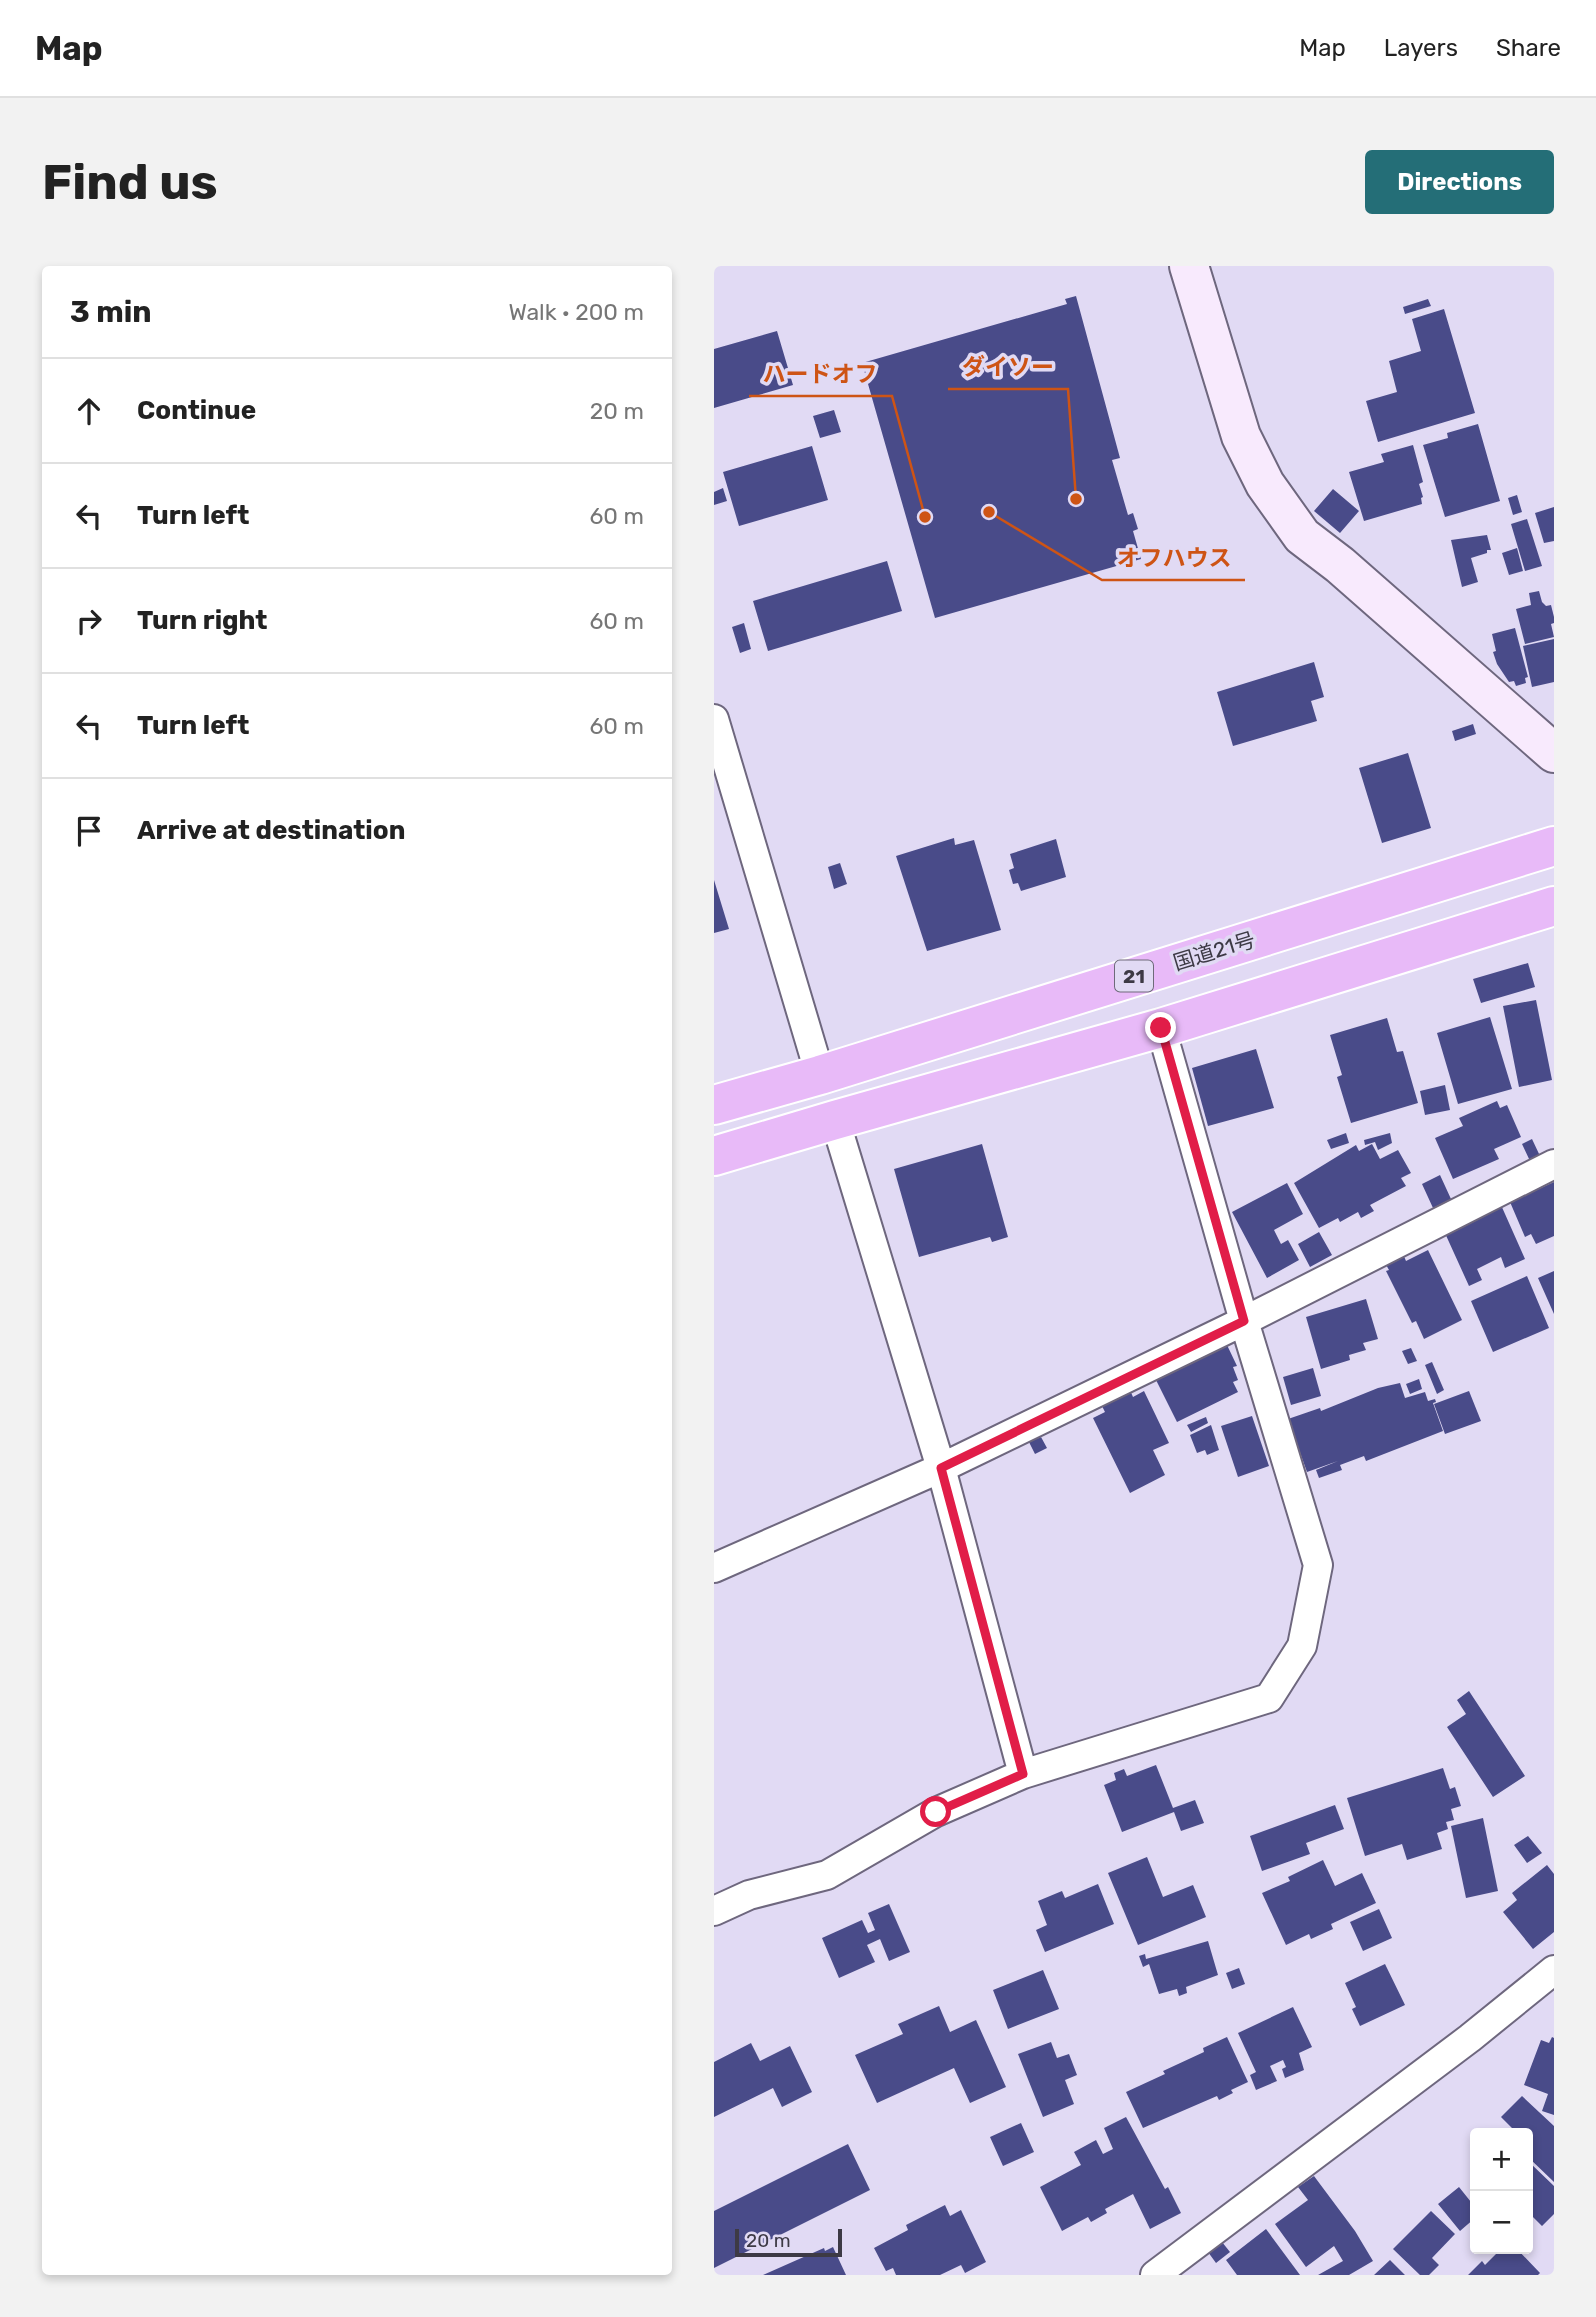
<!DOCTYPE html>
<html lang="en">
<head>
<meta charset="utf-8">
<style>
  body { margin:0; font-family:Rubik,"Noto Sans JP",sans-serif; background:#f2f2f2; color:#222 }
  .controls { position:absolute; right:21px; bottom:21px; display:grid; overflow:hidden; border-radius:7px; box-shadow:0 4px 10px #0003 }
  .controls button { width:63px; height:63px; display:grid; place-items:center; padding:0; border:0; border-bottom:2px solid #e0e0e0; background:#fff; color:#222; font:35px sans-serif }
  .scale { position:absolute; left:21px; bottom:18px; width:107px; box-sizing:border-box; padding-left:7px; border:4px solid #3d3a45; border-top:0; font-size:19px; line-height:24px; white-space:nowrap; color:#3d3a45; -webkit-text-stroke:5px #e1daf4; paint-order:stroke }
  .stop { position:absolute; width:21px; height:21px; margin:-16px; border:5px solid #e11d48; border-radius:50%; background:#fff }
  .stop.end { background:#e11d48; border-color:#fff; box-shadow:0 2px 7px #0008 }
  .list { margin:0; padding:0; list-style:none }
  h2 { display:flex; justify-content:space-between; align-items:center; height:91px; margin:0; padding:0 28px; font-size:30px }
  h2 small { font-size:23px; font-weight:400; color:#767676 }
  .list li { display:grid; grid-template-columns:46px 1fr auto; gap:21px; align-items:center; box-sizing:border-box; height:105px; padding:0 28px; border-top:2px solid #e0e0e0 }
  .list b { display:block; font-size:26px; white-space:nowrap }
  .list em { font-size:23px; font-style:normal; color:#767676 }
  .icon { flex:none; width:38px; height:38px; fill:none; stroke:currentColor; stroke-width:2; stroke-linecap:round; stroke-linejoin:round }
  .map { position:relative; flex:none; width:840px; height:2009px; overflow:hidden; border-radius:7px }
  header { display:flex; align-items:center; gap:42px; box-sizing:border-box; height:98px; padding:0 35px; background:#fff; border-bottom:2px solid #e0e0e0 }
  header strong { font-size:33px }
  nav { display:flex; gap:38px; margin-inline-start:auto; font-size:24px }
  .intro { display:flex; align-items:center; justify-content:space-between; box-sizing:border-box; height:168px; padding:0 42px }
  h1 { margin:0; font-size:49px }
  .button { padding:18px 32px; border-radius:7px; background:#246e77; color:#fff; font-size:24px; font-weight:700 }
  main { display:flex; gap:42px; padding:0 42px }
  aside { flex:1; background:#fff; border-radius:7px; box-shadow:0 4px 10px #0003 }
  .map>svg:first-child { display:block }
  .building { fill:#494b89 }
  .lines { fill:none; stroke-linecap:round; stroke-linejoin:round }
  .street-casing { stroke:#6e677e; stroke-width:32 }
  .secondary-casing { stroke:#6e677e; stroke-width:42 }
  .highway-casing { stroke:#fff; stroke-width:42 }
  .street { stroke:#fff; stroke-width:28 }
  .secondary { stroke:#f8eafd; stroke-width:38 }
  .highway { stroke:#e8baf8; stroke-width:38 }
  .route { stroke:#e11d48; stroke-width:9 }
  .labels { text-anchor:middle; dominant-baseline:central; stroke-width:7; stroke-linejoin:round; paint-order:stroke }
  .shield { fill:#e1daf4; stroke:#6e6a7a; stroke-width:2 }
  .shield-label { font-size:19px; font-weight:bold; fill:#3d3a45 }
  .street-label { font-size:21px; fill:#3d3a45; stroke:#e1daf4 }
  .leader { fill:none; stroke:#ce5415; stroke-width:2.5 }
  .callout-dot { fill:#ce5415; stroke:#e1daf4; stroke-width:2.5 }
  .callout-label { font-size:23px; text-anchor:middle; font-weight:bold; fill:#ce5415; stroke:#e1daf4; stroke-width:7; stroke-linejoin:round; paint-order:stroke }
</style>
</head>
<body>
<header>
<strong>Map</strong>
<nav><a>Map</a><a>Layers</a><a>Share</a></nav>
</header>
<div class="intro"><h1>Find us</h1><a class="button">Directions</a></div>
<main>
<aside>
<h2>3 min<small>Walk · 200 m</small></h2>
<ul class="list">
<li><svg class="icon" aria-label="ahead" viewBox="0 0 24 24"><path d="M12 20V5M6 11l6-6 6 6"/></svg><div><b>Continue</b></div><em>20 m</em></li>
<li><svg class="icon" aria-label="left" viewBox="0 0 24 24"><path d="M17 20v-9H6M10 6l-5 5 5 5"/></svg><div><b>Turn left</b></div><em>60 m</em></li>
<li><svg class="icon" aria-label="right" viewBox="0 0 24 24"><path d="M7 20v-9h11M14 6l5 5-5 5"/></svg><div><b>Turn right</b></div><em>60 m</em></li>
<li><svg class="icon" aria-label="left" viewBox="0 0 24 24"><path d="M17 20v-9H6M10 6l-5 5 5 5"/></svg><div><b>Turn left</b></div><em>60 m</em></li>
<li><svg class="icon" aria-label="arrive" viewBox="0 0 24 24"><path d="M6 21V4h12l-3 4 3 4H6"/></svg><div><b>Arrive at destination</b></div></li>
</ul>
</aside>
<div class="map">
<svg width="840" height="2009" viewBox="0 0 840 2009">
  <rect width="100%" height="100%" fill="#e1daf4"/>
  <path class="building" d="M 362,30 L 406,192 L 398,194 L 414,249 L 419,247 L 424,263 L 419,265 L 427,293 L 221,352 L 148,97 L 353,38 L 351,33 Z
    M 714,33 L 717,40 L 691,48 L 689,41 Z
    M 730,43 L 761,147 L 664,176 L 652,135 L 683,126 L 675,95 L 707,85 L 698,53 Z
    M 63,65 L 79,119 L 0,142 L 0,83 Z
    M 120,144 L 127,166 L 106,172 L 99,150 Z
    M 764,158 L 786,235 L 731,251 L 709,179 L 734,172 L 733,167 Z
    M 699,179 L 709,216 L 705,218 L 709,231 L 707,232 L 708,238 L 650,255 L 635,206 L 670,196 L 667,188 Z
    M 98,180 L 114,234 L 25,260 L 9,206 Z
    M 9,222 L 13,235 L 0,239 L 0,226 Z
    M 619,223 L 645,245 L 626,267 L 600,245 Z
    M 803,229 L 808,246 L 799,249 L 794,232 Z
    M 840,241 L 840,275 L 830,277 L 821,247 Z
    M 813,253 L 828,300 L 811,305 L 797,258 Z
    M 773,269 L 777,284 L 773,284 L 773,287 L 757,292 L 764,316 L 748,321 L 737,274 Z
    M 803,282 L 809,305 L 795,309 L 788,287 Z
    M 173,295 L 188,345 L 54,385 L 39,335 Z
    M 825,325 L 828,336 L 832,340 L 837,339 L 840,351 L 840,357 L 837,358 L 840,371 L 811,378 L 802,343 L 817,339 L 815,327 Z
    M 30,357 L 37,383 L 26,387 L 18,361 Z
    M 801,362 L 814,411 L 811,412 L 812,417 L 802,420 L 800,415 L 795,416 L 783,398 L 779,386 L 782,385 L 778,368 Z
    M 840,373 L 840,416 L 818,421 L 809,380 Z
    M 600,396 L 610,431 L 597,435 L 603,455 L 519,480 L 503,426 Z
    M 759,458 L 762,468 L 741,475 L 738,465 Z
    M 694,487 L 717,562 L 668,577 L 645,502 Z
    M 240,572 L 241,579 L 260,574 L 287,664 L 213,685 L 182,590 Z
    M 342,573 L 352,611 L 307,625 L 304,617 L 299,618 L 295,604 L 300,602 L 296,588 Z
    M 126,597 L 133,618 L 120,623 L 114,601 Z
    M 0,614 L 15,663 L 0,667 Z
    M 814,697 L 821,721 L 767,737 L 759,713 Z
    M 822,734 L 838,814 L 805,821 L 789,740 Z
    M 776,751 L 798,823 L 744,838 L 723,767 Z
    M 673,752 L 683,786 L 689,785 L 704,837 L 637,857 L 623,811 L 628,809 L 616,769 Z
    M 542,783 L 560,842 L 494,860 L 478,802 Z
    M 731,819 L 736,844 L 711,849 L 706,825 Z
    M 783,835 L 786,842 L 793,839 L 807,871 L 780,883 L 785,893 L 739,913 L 721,872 L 749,860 L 745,852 Z
    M 632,867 L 635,877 L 617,883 L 613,874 Z
    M 676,867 L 678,877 L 664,884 L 661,876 L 651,879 L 650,874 Z
    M 818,873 L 826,890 L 816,895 L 808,878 Z
    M 268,878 L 294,971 L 278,976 L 276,971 L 205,991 L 180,903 Z
    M 658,878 L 666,893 L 684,884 L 697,907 L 687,912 L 692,920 L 656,939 L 660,945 L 647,952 L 644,946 L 626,956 L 624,952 L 605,962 L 580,917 L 642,879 L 645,885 Z
    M 726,909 L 737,933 L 719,942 L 708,918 Z
    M 840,916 L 840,970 L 822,978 L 817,968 L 811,971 L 796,936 Z
    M 573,917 L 589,948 L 560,964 L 567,978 L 574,974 L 585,994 L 553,1012 L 518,946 Z
    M 787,939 L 811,993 L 791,1002 L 787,991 L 763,1003 L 768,1014 L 755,1020 L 730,965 Z
    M 605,966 L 618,989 L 596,1001 L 584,978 Z
    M 714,984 L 748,1054 L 710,1073 L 702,1055 L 698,1057 L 672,1005 L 675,1004 L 671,997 L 689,988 L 692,995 Z
    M 840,1005 L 840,1048 L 824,1012 Z
    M 813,1010 L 835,1062 L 779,1086 L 757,1035 Z
    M 652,1033 L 664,1073 L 649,1077 L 652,1084 L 635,1089 L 636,1094 L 607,1103 L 592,1051 Z
    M 513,1079 L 523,1100 L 519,1101 L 524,1114 L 519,1116 L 524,1126 L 463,1156 L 442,1114 Z
    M 697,1082 L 703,1095 L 694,1098 L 688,1085 Z
    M 718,1096 L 730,1124 L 723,1128 L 711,1099 Z
    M 599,1102 L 607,1130 L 577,1139 L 569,1111 Z
    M 705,1113 L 708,1123 L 696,1128 L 692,1118 Z
    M 686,1117 L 691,1132 L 711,1126 L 714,1135 L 721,1133 L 722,1136 L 719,1137 L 729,1165 L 652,1195 L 650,1190 L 626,1199 L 628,1204 L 605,1212 L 602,1204 L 624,1195 L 593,1206 L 574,1153 L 606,1142 L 607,1145 L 664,1122 Z
    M 415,1122 L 419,1131 L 430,1125 L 455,1177 L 439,1184 L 451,1209 L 416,1227 L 379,1152 L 391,1146 L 386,1136 Z
    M 755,1125 L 767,1155 L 731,1168 L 720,1138 Z
    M 538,1150 L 555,1200 L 524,1211 L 507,1160 Z
    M 492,1151 L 494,1157 L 477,1166 L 473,1159 Z
    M 497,1159 L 505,1184 L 493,1189 L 491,1184 L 483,1187 L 476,1169 Z
    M 327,1171 L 333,1182 L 321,1188 L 315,1176 Z
    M 755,1425 L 811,1510 L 779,1531 L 733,1461 L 752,1448 L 743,1434 Z
    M 442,1499 L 459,1542 L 481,1534 L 490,1557 L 467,1565 L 460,1546 L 408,1566 L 390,1519 L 402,1514 L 400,1507 L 410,1503 L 413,1510 Z
    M 729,1502 L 736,1523 L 741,1521 L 747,1540 L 737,1543 L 740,1554 L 732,1556 L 734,1563 L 723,1567 L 728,1583 L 693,1594 L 688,1578 L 651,1590 L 633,1532 Z
    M 621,1539 L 630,1563 L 592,1577 L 596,1588 L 548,1605 L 536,1570 Z
    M 769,1552 L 784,1625 L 752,1632 L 737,1560 Z
    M 814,1570 L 828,1587 L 813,1597 L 800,1579 Z
    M 433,1591 L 449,1631 L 479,1619 L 492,1651 L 424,1679 L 394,1607 Z
    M 609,1594 L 621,1620 L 648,1607 L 662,1637 L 617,1658 L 619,1663 L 597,1673 L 595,1668 L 572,1679 L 548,1627 L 576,1615 L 574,1611 Z
    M 833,1599 L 840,1608 L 840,1666 L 819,1683 L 789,1646 L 803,1634 L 798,1627 Z
    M 384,1618 L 400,1658 L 331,1686 L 322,1664 L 333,1659 L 324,1635 L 348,1625 L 351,1632 Z
    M 175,1638 L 196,1686 L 175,1695 L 166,1673 L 153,1679 L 161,1696 L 125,1712 L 108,1672 L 148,1654 L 154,1667 L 161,1664 L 154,1647 Z
    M 665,1643 L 678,1672 L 649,1685 L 636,1656 Z
    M 494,1675 L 504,1709 L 472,1721 L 473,1727 L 465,1730 L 463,1723 L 445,1728 L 435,1698 L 429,1701 L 425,1690 L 431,1688 L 432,1693 Z
    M 671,1698 L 691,1739 L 646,1760 L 638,1743 L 642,1741 L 631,1717 Z
    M 525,1702 L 531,1718 L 518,1723 L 512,1707 Z
    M 329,1704 L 345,1743 L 294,1763 L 279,1724 Z
    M 225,1740 L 236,1766 L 262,1754 L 292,1821 L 256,1837 L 240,1802 L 163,1837 L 141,1789 L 189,1768 L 184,1758 Z
    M 579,1741 L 598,1781 L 585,1787 L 590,1804 L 571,1812 L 568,1803 L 572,1801 L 569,1794 L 556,1800 L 563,1815 L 542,1824 L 536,1809 L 542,1806 L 524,1767 Z
    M 513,1771 L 534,1816 L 517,1824 L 519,1827 L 505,1834 L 503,1830 L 429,1862 L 412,1826 L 451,1808 L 449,1805 L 490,1786 L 489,1782 Z
    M 838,1771 L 840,1772 L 840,1849 L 828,1845 L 834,1828 L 810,1819 L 827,1774 L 835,1777 Z
    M 337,1776 L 343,1792 L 355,1788 L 363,1809 L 351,1814 L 360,1838 L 329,1851 L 304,1788 Z
    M 37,1777 L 46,1795 L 76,1780 L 98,1826 L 68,1841 L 59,1822 L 0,1851 L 0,1796 Z
    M 808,1830 L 840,1860 L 840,1916 L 814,1891 L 814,1867 L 795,1867 L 799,1863 L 787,1851 Z
    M 412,1851 L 451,1923 L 454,1921 L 467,1947 L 436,1963 L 419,1928 L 391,1943 L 393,1947 L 377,1956 L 374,1951 L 348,1965 L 326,1921 L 367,1899 L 360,1886 L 382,1874 L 389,1888 L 399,1883 L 390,1862 Z
    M 307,1857 L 320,1886 L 289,1900 L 276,1871 Z
    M 134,1878 L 156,1924 L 0,2002 L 0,1945 Z
    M 814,1895 L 840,1920 L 840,1948 L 828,1960 L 814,1946 Z
    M 600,1910 L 641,1965 L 659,1995 L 635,2009 L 604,2009 L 629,1995 L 620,1980 L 592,2001 L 561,1958 L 594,1934 L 584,1921 Z
    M 745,1921 L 761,1941 L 761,1952 L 746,1965 L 724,1938 Z
    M 231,1939 L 236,1950 L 247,1944 L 272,1996 L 251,2007 L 247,1999 L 226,2009 L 182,2009 L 179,2002 L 172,2005 L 160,1982 L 194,1964 L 192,1959 Z
    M 717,1945 L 741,1968 L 718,1992 L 725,1999 L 715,2009 L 706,2009 L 679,1983 Z
    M 552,1963 L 586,2009 L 523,2009 L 512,1994 Z
    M 508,1976 L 516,1986 L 502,1997 L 494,1986 Z
    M 119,1981 L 132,2009 L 49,2009 L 110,1982 L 111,1985 Z
    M 787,1983 L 803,1983 L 826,2007 L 824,2009 L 754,2009 L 768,1995 L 771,1999 Z
    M 676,1994 L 691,2009 L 660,2009 Z"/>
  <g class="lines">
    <defs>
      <path id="street" d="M 0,453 L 106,809
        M 121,854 L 227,1202 L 309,1508
        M 0,1302 L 227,1202 L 530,1055 L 840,898
        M 0,1645 L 35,1629 L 113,1609 L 222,1546 L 309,1508 L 555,1432 L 588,1380 L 604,1299 L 530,1055 L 447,762
        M 441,2009 L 756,1772 L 840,1704"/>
      <path id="secondary" d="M 475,0 L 527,170 L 551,218 L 588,270 L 626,299 L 840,487"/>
      <path id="highway" d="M 0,839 L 106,809 L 840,580
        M 0,890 L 121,854 L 447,762 L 840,640"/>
    </defs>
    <use href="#street" class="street-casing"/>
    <use href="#secondary" class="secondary-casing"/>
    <use href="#highway" class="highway-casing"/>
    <use href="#street" class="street"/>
    <use href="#secondary" class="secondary"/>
    <use href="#highway" class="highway"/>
  </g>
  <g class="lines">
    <path class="route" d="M 222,1546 L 309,1508 L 227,1202 L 530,1055 L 447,762"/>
  </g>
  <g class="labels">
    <rect class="shield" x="401" y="694.5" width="38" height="31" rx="5"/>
    <g class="shield-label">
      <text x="420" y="710">21</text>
    </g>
    <g class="street-label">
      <text transform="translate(500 685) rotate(-17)">国道21号</text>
    </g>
  </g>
  <path class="leader" d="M362 233L354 123H234M211 251L178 130H35M275 246L388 314H531"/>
  <g class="callout-dot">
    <circle cx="362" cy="233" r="7"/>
    <circle cx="211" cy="251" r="7"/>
    <circle cx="275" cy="246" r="7"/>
  </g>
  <g class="callout-label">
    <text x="294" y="109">ダイソー</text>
    <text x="106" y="116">ハードオフ</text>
    <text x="460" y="300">オフハウス</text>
  </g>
</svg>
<div class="controls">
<button>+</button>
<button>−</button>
</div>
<div class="scale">20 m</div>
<div class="stop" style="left:222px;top:1546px"></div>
<div class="stop end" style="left:447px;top:762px"></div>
</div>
</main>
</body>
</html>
